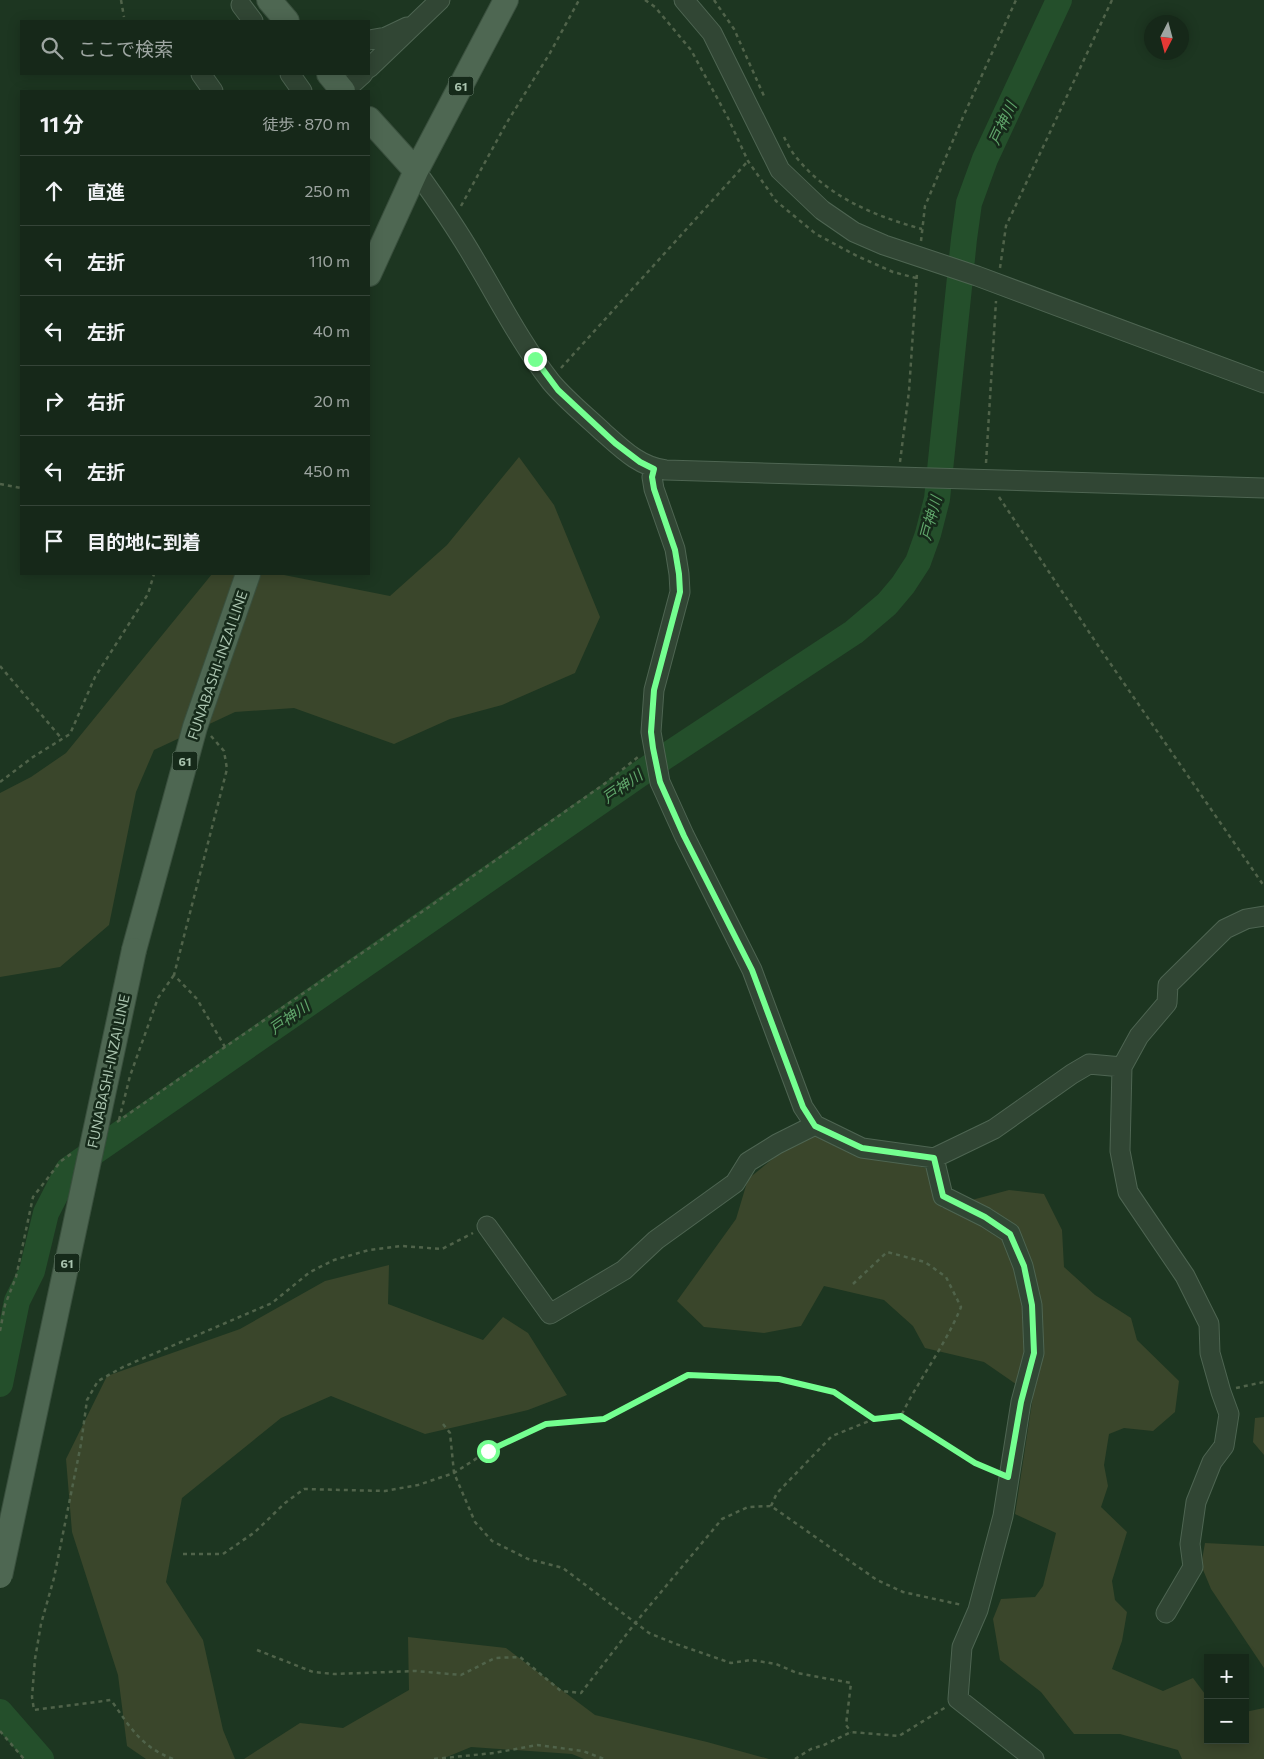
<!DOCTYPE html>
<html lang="ja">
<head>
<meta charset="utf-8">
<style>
  body { margin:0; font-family:Commissioner,"Noto Sans JP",sans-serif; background:#233426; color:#f1f3f6 }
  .controls { position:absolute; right:15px; bottom:15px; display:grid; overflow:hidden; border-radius:0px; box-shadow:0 2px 12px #0003 }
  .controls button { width:45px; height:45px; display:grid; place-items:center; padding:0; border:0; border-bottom:1px solid #354438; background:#162819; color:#f1f3f6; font:25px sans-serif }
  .compass { position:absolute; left:1144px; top:15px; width:45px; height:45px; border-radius:50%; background:#162819; box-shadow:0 2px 12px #0003; rotate:186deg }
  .stop { position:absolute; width:15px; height:15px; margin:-11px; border:4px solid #74ff90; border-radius:50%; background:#fff }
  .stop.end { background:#74ff90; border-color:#fff; box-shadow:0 1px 5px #0008 }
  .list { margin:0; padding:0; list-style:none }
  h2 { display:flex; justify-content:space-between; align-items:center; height:65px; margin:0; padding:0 20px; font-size:21px }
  h2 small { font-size:16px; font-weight:400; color:#9ea6a2 }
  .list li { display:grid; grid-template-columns:32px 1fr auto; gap:15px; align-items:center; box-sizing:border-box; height:70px; padding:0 20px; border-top:1px solid #354438 }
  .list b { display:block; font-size:19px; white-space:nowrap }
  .list em { font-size:16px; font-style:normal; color:#9ea6a2 }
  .icon { flex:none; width:28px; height:28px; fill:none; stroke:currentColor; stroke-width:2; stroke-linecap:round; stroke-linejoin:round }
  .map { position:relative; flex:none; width:1264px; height:1759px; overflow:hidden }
  .search { position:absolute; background:#162819; box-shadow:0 2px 12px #0003; left:20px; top:20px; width:350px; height:55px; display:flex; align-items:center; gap:12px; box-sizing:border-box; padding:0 18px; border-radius:0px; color:#9ea6a2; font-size:19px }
  .panel { position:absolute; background:#162819; box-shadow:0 2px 12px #0003; left:20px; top:90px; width:350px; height:485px; border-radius:0px }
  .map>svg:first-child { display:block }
  .green { fill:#3a462b }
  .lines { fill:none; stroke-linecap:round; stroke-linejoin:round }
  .river { stroke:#244f2b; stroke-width:26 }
  .minor-casing { stroke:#4e6552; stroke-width:21 }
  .major-casing { stroke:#3a503e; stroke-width:26 }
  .path { stroke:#50634a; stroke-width:2.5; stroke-dasharray:4 4; stroke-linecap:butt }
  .minor { stroke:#314634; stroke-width:19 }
  .major { stroke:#4e6752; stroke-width:24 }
  .major-bridge-casing { stroke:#3a503e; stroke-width:26; stroke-linecap:butt }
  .major-bridge { stroke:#4e6752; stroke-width:24 }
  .route { stroke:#74ff90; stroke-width:6 }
  .labels { text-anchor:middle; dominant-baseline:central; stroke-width:5; stroke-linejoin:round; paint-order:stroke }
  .shield { fill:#162a1a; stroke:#7e9682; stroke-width:1 }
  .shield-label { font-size:12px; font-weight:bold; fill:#aac4af }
  .street-label { font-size:14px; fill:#aac4af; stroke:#162a1a }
  .water-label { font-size:15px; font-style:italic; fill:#60a66b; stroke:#162a1a }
</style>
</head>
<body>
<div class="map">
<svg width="1264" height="1759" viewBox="0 0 1264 1759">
  <rect width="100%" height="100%" fill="#1d3621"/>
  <path class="green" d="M 519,457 L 554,505 L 600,617 L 575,673 L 502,705 L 450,719 L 394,744 L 294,708 L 235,712 L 154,750 L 136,792 L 109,925 L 60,967 L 0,977 L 0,793 L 31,777 L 66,753 L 212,574 L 279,574 L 390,596 L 447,545 Z
    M 809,1129 L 869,1156 L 931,1169 L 942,1208 L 1009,1190 L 1044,1194 L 1062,1230 L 1064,1267 L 1095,1295 L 1131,1318 L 1137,1340 L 1179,1381 L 1175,1412 L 1153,1431 L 1124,1428 L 1109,1434 L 1104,1465 L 1108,1486 L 1101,1507 L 1127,1532 L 1112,1581 L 1115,1600 L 1127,1612 L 1122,1641 L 1112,1669 L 1163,1691 L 1193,1678 L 1208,1698 L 1208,1740 L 1245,1740 L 1245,1712 L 1264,1708 L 1264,1759 L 1182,1759 L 1178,1750 L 1120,1734 L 1074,1734 L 1041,1692 L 1000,1660 L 993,1619 L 1001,1599 L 1035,1597 L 1043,1586 L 1056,1533 L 1015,1514 L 1033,1396 L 984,1362 L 925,1348 L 913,1326 L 884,1300 L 824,1286 L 801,1326 L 764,1333 L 704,1327 L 677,1301 L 736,1219 L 748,1179 Z
    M 389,1265 L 388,1304 L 483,1340 L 503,1317 L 528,1333 L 567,1395 L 528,1410 L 425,1434 L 331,1396 L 281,1418 L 182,1498 L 166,1582 L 203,1640 L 223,1730 L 235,1759 L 146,1759 L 127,1746 L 118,1675 L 72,1532 L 66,1459 L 107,1376 L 240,1329 L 325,1281 Z
    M 1264,1417 L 1264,1455 L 1253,1442 L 1255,1418 Z
    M 1205,1543 L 1264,1546 L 1264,1668 L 1211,1589 L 1201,1565 Z
    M 408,1637 L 506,1648 L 595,1715 L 707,1742 L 769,1759 L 584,1759 L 572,1754 L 471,1747 L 442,1759 L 244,1759 L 300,1723 L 343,1728 L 409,1690 Z"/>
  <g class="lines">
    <path class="river" d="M 0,1384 L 17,1301 L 32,1271 L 46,1213 L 68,1170 L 663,758 L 854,632 L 887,604 L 903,585 L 918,562 L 928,534 L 937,499 L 964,239 L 969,203 L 985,159 L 1059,0
      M 0,1712 L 41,1759"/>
    <defs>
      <path id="minor" d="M 684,0 L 712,33 L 780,170 L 822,210 L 854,232 L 884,245 L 977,276 L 1264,383
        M 241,5 L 253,21
        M 369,40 L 386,37 L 407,27
        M 369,68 L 440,0
        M 201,74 L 213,91
        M 290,74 L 302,91
        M 344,91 L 363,74
        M 416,171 C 437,200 457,229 475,260 C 499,300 522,345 551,382 C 566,400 586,416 603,432 C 622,449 640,467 666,470 L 1264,488
        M 654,469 L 652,477 L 654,489 L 675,549 L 679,574 L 680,592 L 654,690 L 651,732 L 660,782 L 684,835 L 752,970 L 803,1107 L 815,1125 L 862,1148 L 934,1158 L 994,1129 L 1072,1074 L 1089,1064 L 1122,1067
        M 934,1158 L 943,1196 L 985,1217 L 1010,1233 L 1023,1266 L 1032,1305 L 1034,1353 L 1021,1402 L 1003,1516 L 978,1610 L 962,1647 L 958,1699 L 1034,1759
        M 487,1226 L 550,1314 L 624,1270 L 656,1240 L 735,1183 L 748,1162 L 777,1144 L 815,1125
        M 1166,1613 L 1193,1567 L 1190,1544 L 1196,1502 L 1212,1462 L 1224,1446 L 1229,1414 L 1221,1392 L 1210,1353 L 1209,1324 L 1185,1276 L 1128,1192 L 1120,1151 L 1122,1067 L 1139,1036 L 1167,1003 L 1168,985 L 1225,929 L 1246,919 L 1264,916"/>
      <path id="major" d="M 269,0 L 287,21
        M 329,74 L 343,91
        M 369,119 L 416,171
        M 369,274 L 416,171 L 506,0
        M 134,950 L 195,727 L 248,574"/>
    </defs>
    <use href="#minor" class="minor-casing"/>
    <use href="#major" class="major-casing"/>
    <path class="path" d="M 121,0 L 124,17
      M 645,0 L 655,7 L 691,50 L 728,118 L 748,161 L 776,201 L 816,234 L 857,256 L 893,272 L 916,278
      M 714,0 L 734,29 L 764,96
      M 784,137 C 787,143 791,151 796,157 C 828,197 874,216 922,229
      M 461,206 L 506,124 L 550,53 L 579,0
      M 921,241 L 925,206 L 963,117 L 1016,0
      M 1000,268 L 1006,226 L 1112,0
      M 561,368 L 748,161
      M 900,462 L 909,391 L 917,273
      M 986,463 L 996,301
      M 0,484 L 21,488
      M 999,497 L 1101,650 L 1264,886
      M 0,666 L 62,739
      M 211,736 L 224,751 L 227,769 L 174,975 L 197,999 L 225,1047 L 429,907 L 607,782 L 638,757
      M 0,782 L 33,757 L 70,734 L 95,677 L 148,594 L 154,574
      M 119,1120 L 130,1076 L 158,998 L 174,975
      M 117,1122 L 225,1047
      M 853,1284 L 887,1252 L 925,1262 L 946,1277 L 961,1307 C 945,1346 919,1379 901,1416
      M 0,1331 L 5,1305 L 16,1277 L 33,1197 L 61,1161 L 71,1154
      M 1236,1388 L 1264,1382
      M 443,1424 L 450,1433 L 454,1473 L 475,1522 L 492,1541 L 528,1559 L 563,1568 L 649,1633 L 676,1644 L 731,1663 L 751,1660 L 776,1664 L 797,1673 L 851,1683 L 846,1725 L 851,1732
      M 771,1506 L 777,1493 L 832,1436 L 874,1419 L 901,1417 L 975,1463 L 995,1472
      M 183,1554 L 223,1554 L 255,1532 L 285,1503 L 304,1489 L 385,1491 L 418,1485 L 454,1473 L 488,1451 L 546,1424 L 604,1419 L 688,1375 L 779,1379 L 834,1392 L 874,1419
      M 257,1650 L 313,1672 L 334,1674 L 416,1671 L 461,1675 L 495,1658 L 520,1657 L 561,1691 L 581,1693 L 636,1622 L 722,1519 L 748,1507 L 771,1506 L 877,1580 L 903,1592 L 962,1605
      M 0,1731 L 24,1759
      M 173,1759 C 141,1747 130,1727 111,1700 L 34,1710 L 32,1697 L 35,1659 L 41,1624 L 54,1578 L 81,1444 L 87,1400 L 98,1381 L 123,1367 L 272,1303 L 310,1272 L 334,1260 L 369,1250 L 402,1246 L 442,1249 L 473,1233
      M 434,1759 L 494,1753 L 537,1745 L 583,1751 L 604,1759
      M 795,1759 L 811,1749 L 824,1745 L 851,1732 L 899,1736 L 946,1707"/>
    <use href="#minor" class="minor"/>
    <use href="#major" class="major"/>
    <defs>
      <path id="major-bridge" d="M 0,1576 L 134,950"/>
    </defs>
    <use href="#major-bridge" class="major-bridge-casing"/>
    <use href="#major-bridge" class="major-bridge"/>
  </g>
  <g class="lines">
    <path class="route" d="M 488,1451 L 546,1424 L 604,1419 L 688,1375 L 779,1379 L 834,1392 L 874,1419 L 901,1416 L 975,1463 L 1008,1477 L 1021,1402 L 1034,1353 L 1032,1305 L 1024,1266 L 1010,1234 L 985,1217 L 943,1196 L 934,1158 L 862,1148 L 815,1126 L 803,1107 L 752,970 L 684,836 L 660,782 L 653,748 L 651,732 L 654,690 L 680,592 L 679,574 L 675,550 L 654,489 L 652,477 L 654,469 L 640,462 L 615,443 L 558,390 L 535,359"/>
  </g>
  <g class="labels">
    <g class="shield">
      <rect x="448.5" y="76.5" width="25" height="19" rx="4"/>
      <rect x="172.5" y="751.5" width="25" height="19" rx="4"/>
      <rect x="54.5" y="1253.5" width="25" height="19" rx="4"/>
    </g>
    <g class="shield-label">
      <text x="461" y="86">61</text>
      <text x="185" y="761">61</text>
      <text x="67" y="1263">61</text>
    </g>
    <g class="street-label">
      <text transform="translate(217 665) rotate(-71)">FUNABASHI-INZAI LINE</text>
      <text transform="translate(108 1071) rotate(-78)">FUNABASHI-INZAI LINE</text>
    </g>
    <g class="water-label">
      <text transform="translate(1002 123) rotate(-65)">戸神川</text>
      <text transform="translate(930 518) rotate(-75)">戸神川</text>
      <text transform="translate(622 786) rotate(-35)">戸神川</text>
      <text transform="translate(289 1017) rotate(-35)">戸神川</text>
    </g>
  </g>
</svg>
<div class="controls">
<button>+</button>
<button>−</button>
</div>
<svg class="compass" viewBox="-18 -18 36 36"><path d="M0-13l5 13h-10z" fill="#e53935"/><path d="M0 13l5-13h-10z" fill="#9ea6a2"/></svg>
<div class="stop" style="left:488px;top:1451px"></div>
<div class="stop end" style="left:535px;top:359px"></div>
<div class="search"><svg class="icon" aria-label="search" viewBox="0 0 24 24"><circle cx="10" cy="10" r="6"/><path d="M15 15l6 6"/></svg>ここで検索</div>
<section class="panel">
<h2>11 分<small>徒歩 · 870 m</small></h2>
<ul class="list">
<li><svg class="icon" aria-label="ahead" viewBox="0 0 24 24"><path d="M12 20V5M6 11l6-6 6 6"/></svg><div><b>直進</b></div><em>250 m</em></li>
<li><svg class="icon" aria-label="left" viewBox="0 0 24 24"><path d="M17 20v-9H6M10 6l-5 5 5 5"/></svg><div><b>左折</b></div><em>110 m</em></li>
<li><svg class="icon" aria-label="left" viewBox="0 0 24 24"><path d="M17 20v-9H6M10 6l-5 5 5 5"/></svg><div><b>左折</b></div><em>40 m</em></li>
<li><svg class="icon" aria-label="right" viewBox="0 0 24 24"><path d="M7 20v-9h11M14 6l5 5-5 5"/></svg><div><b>右折</b></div><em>20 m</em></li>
<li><svg class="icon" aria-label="left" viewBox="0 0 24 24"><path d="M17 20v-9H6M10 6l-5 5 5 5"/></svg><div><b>左折</b></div><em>450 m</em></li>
<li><svg class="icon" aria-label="arrive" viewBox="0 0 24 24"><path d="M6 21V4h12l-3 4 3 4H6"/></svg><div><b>目的地に到着</b></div></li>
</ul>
</section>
</div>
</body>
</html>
